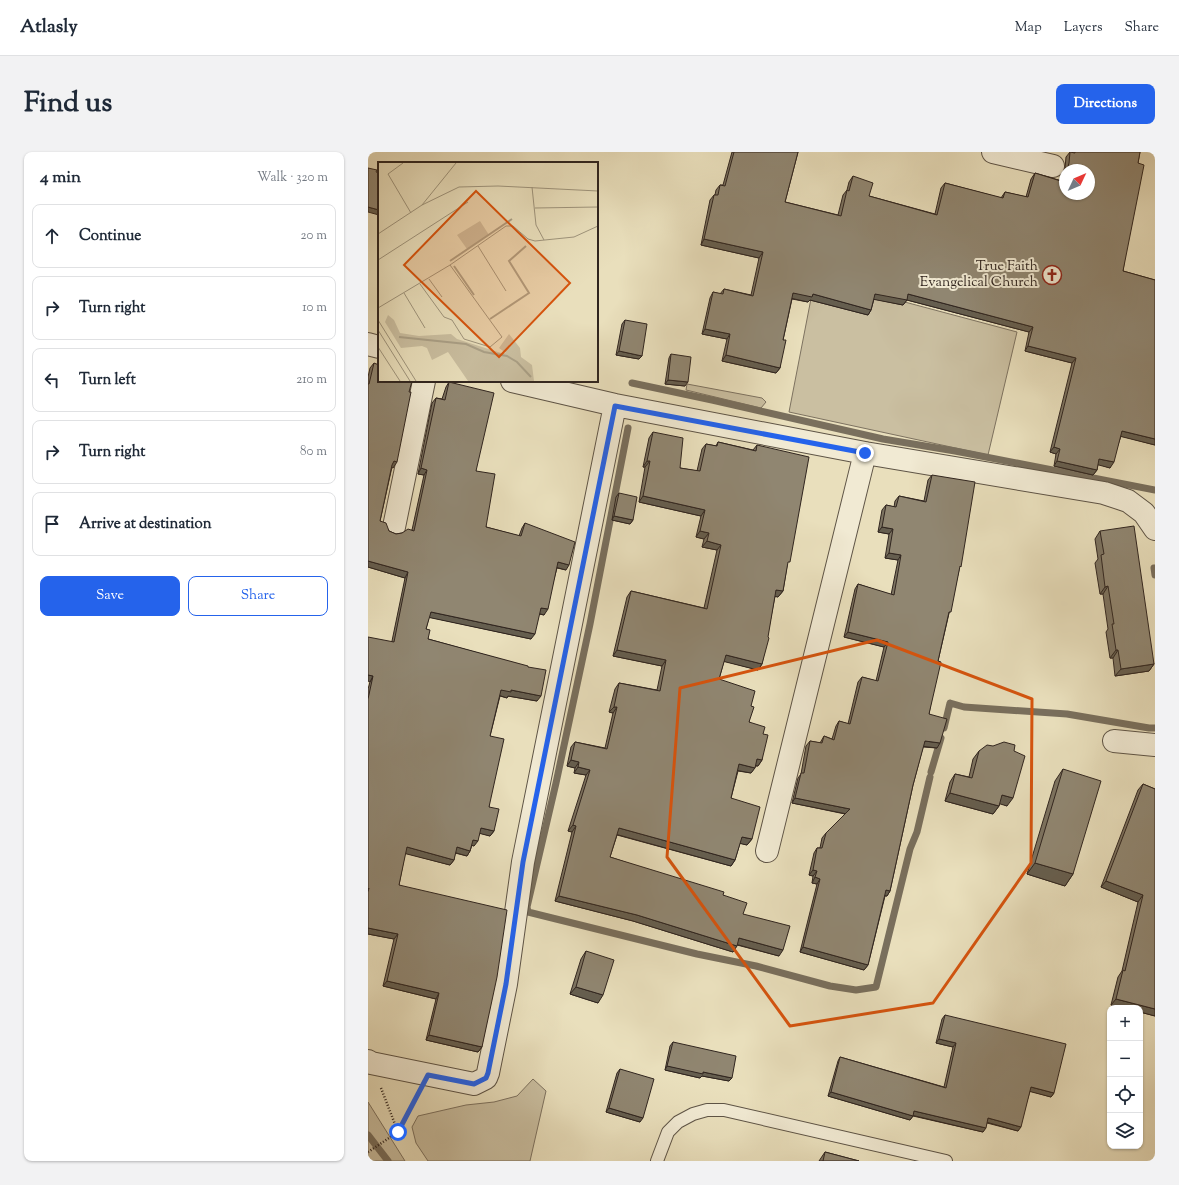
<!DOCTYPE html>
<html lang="en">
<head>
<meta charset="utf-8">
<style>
  body { margin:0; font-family:"Sorts Mill Goudy",serif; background:#f2f2f3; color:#1f2937 }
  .controls { position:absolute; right:12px; bottom:12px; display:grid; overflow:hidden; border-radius:8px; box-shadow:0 1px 3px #0004 }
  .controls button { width:36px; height:36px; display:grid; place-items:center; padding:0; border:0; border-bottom:1px solid #e0e1e3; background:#fff; color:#1f2937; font:20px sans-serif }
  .compass { position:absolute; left:691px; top:12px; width:36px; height:36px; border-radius:50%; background:#fff; box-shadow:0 1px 3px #0004; rotate:46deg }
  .stop { position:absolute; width:12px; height:12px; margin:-9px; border:3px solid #2563eb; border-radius:50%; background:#fff }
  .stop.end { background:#2563eb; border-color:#fff; box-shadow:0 1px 4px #0008 }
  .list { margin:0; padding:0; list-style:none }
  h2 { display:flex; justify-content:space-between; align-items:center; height:52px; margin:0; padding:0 16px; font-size:17px }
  h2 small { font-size:13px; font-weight:400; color:#747a83 }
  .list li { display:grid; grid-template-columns:26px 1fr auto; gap:12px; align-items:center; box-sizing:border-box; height:64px; margin:0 8px 8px; padding:0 8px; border:1px solid #e0e1e3; border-radius:8px }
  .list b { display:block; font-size:15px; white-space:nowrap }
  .list em { font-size:13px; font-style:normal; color:#747a83 }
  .actions { display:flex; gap:8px; padding:12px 16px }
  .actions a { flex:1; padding:9px 0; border:1px solid #2563eb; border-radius:8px; text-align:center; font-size:14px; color:#2563eb }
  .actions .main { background:#2563eb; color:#fff }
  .icon { flex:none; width:22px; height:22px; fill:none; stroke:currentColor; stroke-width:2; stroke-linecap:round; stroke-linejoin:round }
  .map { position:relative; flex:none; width:787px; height:1009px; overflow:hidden; border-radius:8px }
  header { display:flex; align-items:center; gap:24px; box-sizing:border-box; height:56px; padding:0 20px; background:#fff; border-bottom:1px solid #e0e1e3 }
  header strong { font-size:19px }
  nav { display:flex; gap:22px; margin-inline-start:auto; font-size:14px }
  .intro { display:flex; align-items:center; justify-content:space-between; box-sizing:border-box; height:96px; padding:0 24px }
  h1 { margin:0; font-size:28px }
  .button { padding:10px 18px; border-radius:8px; background:#2563eb; color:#fff; font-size:14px; font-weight:700 }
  main { display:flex; gap:24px; padding:0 24px }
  aside { flex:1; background:#fff; border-radius:8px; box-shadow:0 1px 3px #0004 }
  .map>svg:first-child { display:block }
  .green { fill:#cabfa1; stroke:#7d7260 }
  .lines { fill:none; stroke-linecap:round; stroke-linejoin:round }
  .stream { stroke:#796f5d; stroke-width:7 }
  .service-casing { stroke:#5e5446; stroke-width:14 }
  .minor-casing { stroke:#5e5446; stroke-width:24 }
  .path { stroke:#30251f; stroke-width:2.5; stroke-dasharray:1 2; stroke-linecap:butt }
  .service { stroke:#f1ead3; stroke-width:12 }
  .minor { stroke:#f1ead3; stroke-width:22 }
  .wall { fill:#7c7361; stroke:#30251f; fill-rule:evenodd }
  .shaded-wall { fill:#655e4f; stroke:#30251f }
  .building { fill:#908671; stroke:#30251f }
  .route { stroke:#2563eb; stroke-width:5 }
  .marked { fill:none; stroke:#d6540e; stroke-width:3; stroke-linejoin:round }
  .labels { text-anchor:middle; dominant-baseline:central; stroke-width:4; stroke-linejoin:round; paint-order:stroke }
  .poi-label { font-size:14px; fill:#30251f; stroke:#f1ead3; text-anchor:end }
  .inset-river { fill:none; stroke:#aaa087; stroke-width:2 }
  .inset-road { fill:none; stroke:#9f957d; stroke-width:1 }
  .view { fill:#d6540e; fill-opacity:0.15; stroke:#d6540e; stroke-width:2 }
  .inset-edge { fill:none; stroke:#30251f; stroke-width:2 }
</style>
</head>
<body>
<header>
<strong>Atlasly</strong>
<nav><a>Map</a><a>Layers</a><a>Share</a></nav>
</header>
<div class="intro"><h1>Find us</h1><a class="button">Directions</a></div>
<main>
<aside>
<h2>4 min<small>Walk · 320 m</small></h2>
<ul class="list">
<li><svg class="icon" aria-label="ahead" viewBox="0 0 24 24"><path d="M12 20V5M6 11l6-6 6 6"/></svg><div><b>Continue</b></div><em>20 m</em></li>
<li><svg class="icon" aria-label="right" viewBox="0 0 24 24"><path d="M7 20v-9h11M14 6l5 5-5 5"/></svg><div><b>Turn right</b></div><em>10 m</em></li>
<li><svg class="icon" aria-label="left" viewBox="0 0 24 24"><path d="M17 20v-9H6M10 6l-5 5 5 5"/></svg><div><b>Turn left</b></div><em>210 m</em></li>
<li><svg class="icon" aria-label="right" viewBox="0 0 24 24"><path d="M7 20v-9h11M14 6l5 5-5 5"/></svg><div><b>Turn right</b></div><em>80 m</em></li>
<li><svg class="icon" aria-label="arrive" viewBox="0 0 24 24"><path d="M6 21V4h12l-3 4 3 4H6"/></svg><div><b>Arrive at destination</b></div></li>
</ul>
<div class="actions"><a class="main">Save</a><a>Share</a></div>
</aside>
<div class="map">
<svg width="787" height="1009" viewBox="0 0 787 1009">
  <rect width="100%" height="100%" fill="#e9dfbc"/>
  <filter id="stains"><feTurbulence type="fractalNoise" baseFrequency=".005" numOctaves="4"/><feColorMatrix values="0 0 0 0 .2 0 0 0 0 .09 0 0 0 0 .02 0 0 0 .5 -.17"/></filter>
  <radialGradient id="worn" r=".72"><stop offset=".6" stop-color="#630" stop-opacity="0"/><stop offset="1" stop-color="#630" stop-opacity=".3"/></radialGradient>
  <path class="green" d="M 447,126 L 649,180 L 620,303 L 421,260 Z
    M 319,232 L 394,246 L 398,250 L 393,256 L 318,238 Z
    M 165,927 L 178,939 L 162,1009 L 60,1009 L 48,991 L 44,975 L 50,964 L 98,953 L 126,950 L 149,944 Z
    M 0,950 L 37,1009 L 0,1009 Z"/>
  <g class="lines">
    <path class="stream" d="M 264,231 L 344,248 L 515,287 L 587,299 L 787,338
      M 260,276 L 222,472 L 188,631 L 159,755 L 160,760 L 329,802 L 388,814 L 462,834 L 488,838 L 508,835 L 542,697 L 549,680 L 562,625
      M 786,416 L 787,423
      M 576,576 L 582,551 L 596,555 L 699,562 L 781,576 L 787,576
      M 563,620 L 573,586
      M 0,983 L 20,1009"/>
    <defs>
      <path id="service" d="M 289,1009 L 300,980 L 310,970 L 325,962 L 339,958 L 356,958 L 578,1009"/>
      <path id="minor" d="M 625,0 L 685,14
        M 0,192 L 11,195
        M 144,229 L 247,253 L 497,301 L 736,341 L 760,349 L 776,361 L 787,377
        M 26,375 L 56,229
        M 746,589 L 787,593
        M 399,699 L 497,301
        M 0,909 L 3,911 L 106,932 L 118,926 L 120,921 L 138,832 L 155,710 L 247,253"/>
    </defs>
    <use href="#service" class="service-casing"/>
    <use href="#minor" class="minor-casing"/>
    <path class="path" d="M 13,936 L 30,980
      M 0,1000 L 30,980 L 49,943"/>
    <use href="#service" class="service"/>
    <use href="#minor" class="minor"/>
  </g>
  <path class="wall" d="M 364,0 L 430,0 L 417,50 L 470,63 L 475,43 L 479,38 L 481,30 L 485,24 L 501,44 L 567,62 L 573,36 L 577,31 L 633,46 L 637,40 L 658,45 L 663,27 L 667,21 L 694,29 L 697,16 L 698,5 L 702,0 L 705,1 L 705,0 L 772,0 L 770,11 L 755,119 L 787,128 L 787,293 L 753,284 L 742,316 L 730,312 L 729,318 L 725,323 L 686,314 L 688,302 L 682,300 L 704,211 L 657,199 L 661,180 L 539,148 L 535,153 L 506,147 L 503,158 L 500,163 L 442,148 L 440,150 L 424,147 L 415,188 L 412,216 L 408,221 L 354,209 L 359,187 L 334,182 L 342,146 L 345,140 L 352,142 L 356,137 L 383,143 L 391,106 L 333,93 L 342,48 L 346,43 L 347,43 L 348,38 L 352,33 L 355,33 ZM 697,18 L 721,18 L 697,42 Z
    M 257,168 L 274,204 L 271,207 L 248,203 L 254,172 Z
    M 303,202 L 317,234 L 297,232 L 301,206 Z
    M 6,211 L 25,316 L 24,315 L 12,369 L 21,379 L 28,382 L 34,381 L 44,378 L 56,323 L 50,322 L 64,251 L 68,246 L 74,247 L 78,235 L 81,230 L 108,319 L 118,375 L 151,384 L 154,376 L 157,371 L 198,418 L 189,416 L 176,463 L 171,462 L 163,487 L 61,465 L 58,477 L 60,487 L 160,515 L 169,549 L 140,544 L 139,546 L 132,544 L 122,584 L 121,655 L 126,679 L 122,684 L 112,681 L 106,694 L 104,693 L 102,699 L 99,704 L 87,701 L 86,708 L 82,713 L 37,701 L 31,733 L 114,895 L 110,900 L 58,888 L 68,847 L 15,834 L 26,787 L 0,782 L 0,537 L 2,530 L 24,489 L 37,426 L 0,415 L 0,225 L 2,216 Z
    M 285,280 L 312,316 L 329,319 L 334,297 L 338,292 L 348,294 L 350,290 L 385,298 L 389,293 L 419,414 L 415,439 L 410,445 L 407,444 L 394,512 L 390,518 L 356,509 L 351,527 L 383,554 L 381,570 L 395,582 L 394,608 L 390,614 L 388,614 L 383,621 L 370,619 L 363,646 L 384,687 L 379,693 L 372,691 L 367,708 L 363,714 L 249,683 L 242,705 L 355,743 L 375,762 L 411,804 L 369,793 L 365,800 L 265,769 L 187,749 L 204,680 L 200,679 L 218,623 L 206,621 L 207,616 L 199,614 L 203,595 L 207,590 L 237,596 L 245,561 L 241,560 L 247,537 L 251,531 L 289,538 L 294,514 L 245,504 L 259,445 L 263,439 L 336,456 L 349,398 L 334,395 L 336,387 L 328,385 L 333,364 L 271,350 L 277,315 L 275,315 L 281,286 Z
    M 564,323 L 591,418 L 570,509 L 561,562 L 569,596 L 555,595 L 545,633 L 522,739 L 519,744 L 517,744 L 500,813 L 496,818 L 432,800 L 449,732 L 444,731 L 445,724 L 441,723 L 446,701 L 449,696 L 452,696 L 454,686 L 458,681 L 477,662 L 424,651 L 430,626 L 433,622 L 438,594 L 442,589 L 452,591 L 456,584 L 464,587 L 468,574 L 471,569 L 480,572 L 490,530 L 494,525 L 508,529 L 516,495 L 476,485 L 487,437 L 490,432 L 523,443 L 530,408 L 517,406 L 521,382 L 510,380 L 514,358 L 518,353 L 526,355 L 527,349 L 531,344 L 556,349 L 560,328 Z
    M 251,341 L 265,368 L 262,372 L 244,368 L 248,345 Z
    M 732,379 L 786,512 L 781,519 L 747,524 L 745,506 L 742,506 L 738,480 L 740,477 L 735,442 L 732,442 L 727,411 L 730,407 L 727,387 Z
    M 611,599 L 646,599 L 639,654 L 632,651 L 631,654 L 625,662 L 577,649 L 582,630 L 587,622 L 601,625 L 605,607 Z
    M 695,617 L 705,722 L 697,734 L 659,722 L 687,629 Z
    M 775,632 L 787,637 L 787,864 L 772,860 L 772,856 L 755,856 L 743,853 L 750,825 L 754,819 L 770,750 L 733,735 L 770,638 Z
    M 218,799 L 230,851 L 202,842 L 213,807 Z
    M 577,863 L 686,941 L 683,945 L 662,939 L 650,979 L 619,971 L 615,980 L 545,964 L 542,968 L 460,944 L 470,909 L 472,905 L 576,935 L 585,895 L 568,891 L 574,867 Z
    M 305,890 L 364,926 L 361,929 L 334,924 L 332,926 L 297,918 L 302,894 Z
    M 252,917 L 272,970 L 238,960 L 249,921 Z
    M 457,1000 L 491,1009 L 451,1009 Z"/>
  <path class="shaded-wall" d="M 0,55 L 11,58 L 11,63 L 0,60 Z
    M 336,87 L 395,100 L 391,106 L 333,93 Z
    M 425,141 L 445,142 L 503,158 L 500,163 L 442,148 L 440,150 L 422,146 Z
    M 507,142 L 540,142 L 665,175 L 661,180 L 539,148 L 535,153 L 504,147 Z
    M 337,177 L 362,182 L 359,187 L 334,182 Z
    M 660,194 L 708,206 L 704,211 L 657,199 Z
    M 251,199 L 274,204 L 271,207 L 248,203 Z
    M 358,203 L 412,216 L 408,221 L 354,209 Z
    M 300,228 L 320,230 L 317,234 L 297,232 Z
    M 754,279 L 787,287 L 787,293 L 751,284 Z
    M 686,295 L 692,297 L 688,302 L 682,300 Z
    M 731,307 L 746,310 L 742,316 L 727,312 Z
    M 26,309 L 29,310 L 25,316 L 22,315 Z
    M 279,309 L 282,309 L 277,315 L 275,315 Z
    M 689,309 L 729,318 L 725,323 L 686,314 Z
    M 53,316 L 59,318 L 56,323 L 50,322 Z
    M 275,344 L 337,358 L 333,364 L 271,350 Z
    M 246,364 L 265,368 L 262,372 L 244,368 Z
    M 514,375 L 525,377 L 521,382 L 510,380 Z
    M 332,379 L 341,381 L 336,387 L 328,385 Z
    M 339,389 L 353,393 L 349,398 L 334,395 Z
    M 521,401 L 533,403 L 530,408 L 517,406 Z
    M 0,409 L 40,420 L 37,426 L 0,415 Z
    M 190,410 L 201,413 L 198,418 L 187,415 Z
    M 740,434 L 735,442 L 732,442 L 737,435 Z
    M 408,438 L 415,439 L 410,445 L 404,444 Z
    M 173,456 L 180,457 L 176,463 L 169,461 Z
    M 63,460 L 167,482 L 163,487 L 59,465 Z
    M 480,480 L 520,490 L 516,495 L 476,485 Z
    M 249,498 L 298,508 L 294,514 L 245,504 Z
    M 748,498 L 750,498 L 745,506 L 742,506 Z
    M 358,503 L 394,512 L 390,518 L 354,509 Z
    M 786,512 L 781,519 L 747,524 L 753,517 Z
    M 0,523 L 5,524 L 2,530 L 0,529 Z
    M 133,538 L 143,538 L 173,544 L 169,549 L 140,544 L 139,546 L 130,543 Z
    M 246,555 L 249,555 L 245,561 L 241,560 Z
    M 557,589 L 572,591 L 569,596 L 553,594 Z
    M 389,607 L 394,608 L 390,614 L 385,613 Z
    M 203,608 L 211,610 L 207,616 L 199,614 Z
    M 371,612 L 387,616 L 383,621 L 367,618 Z
    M 210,615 L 222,618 L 218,623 L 206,621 Z
    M 582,641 L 631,654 L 625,662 L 577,649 Z
    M 634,643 L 645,646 L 639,654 L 629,651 Z
    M 427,646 L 482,657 L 479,662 L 424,651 Z
    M 205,673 L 208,674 L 204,680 L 200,679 Z
    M 113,676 L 126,679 L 122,684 L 110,681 Z
    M 251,676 L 367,708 L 363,714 L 247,682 Z
    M 374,685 L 384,687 L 379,693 L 370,691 Z
    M 105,688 L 110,689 L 106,694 L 102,693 Z
    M 39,695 L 86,708 L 82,713 L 35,701 Z
    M 89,695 L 102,699 L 99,704 L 85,700 Z
    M 667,711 L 705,722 L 697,734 L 659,722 Z
    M 445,718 L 449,719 L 445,724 L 441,723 Z
    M 447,725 L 452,727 L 449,732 L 444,731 Z
    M 738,729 L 775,743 L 770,750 L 733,735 Z
    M 518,738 L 522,739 L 519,744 L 514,743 Z
    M 191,744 L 269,763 L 369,794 L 365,800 L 265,769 L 187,749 Z
    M 0,776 L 30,782 L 26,787 L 0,782 Z
    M 371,786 L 415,798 L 411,804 L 367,792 Z
    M 435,795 L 500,813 L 496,818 L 432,800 Z
    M 19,829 L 71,841 L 68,847 L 15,834 Z
    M 208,835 L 235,843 L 230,851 L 202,842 Z
    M 748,847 L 787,857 L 787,864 L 772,860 L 772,856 L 755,856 L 743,853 Z
    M 61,883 L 114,895 L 110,900 L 58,888 Z
    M 571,887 L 588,891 L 585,895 L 568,891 Z
    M 299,914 L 335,920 L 364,926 L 361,929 L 334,924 L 332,926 L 297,918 Z
    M 663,935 L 686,941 L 683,945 L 660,939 Z
    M 463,940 L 545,964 L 542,968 L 460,944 Z
    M 241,956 L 275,966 L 272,970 L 238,960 Z
    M 546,959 L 618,976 L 615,980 L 543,963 Z
    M 620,966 L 653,975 L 650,979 L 618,970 Z"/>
  <path class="building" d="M 366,0 L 430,0 L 417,50 L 473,64 L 479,38 L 481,39 L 485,24 L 505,31 L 501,44 L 569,63 L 577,31 L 635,46 L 637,40 L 660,45 L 667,21 L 696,30 L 697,28 L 697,42 L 721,42 L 721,18 L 699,18 L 701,11 L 702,0 L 707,1 L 707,0 L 772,0 L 770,11 L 776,13 L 755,119 L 787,128 L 787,287 L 754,279 L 746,310 L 731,307 L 729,318 L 689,309 L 692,297 L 686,295 L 708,206 L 660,194 L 665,175 L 540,142 L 539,148 L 507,142 L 503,158 L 445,142 L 444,145 L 425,141 L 415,188 L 418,188 L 412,216 L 358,203 L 362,182 L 337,177 L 345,140 L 355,142 L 356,137 L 385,144 L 395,100 L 336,87 L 346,43 L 350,43 L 352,33 L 357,34 Z
    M 0,16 L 9,18 L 8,20 L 11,21 L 11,58 L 0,55 Z
    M 257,168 L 279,172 L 274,204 L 251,199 Z
    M 303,202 L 323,205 L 320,230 L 300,228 Z
    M 6,211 L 11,213 L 11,229 L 44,229 L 41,240 L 43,240 L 29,310 L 26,309 L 24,313 L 12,369 L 18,371 L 21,379 L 28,382 L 34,381 L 40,377 L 46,379 L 59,318 L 53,316 L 68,246 L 77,248 L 81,230 L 126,241 L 108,319 L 127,322 L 118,375 L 153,384 L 157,371 L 207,390 L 201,413 L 190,410 L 180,457 L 173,456 L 167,482 L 63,460 L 58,477 L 62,478 L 60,487 L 160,514 L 160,515 L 178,518 L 173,544 L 143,538 L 143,540 L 133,538 L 122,584 L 136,587 L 121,655 L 131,657 L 126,679 L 113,676 L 110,689 L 105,688 L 102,699 L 89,695 L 86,708 L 39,695 L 31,733 L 139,758 L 129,825 L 114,895 L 61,883 L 71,841 L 19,829 L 30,782 L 0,776 L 0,740 L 1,736 L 0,737 L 0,547 L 5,524 L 0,523 L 0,485 L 26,490 L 40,420 L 0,409 L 0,232 L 1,232 Z
    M 285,280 L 315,286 L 312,316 L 332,319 L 338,292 L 349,294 L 350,290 L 388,299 L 389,293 L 441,305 L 422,410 L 420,410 L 415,439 L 408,438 L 400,485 L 401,486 L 394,512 L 358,503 L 351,527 L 387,539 L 383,554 L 386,555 L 381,570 L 397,575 L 395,582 L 400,583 L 394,608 L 389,607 L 387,616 L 371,612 L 363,646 L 392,655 L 384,687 L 374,685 L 367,708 L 251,676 L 242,705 L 356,740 L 355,743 L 379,751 L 375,762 L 422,774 L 415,798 L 371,786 L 369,794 L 269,763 L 191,744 L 208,674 L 205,673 L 222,618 L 210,615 L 211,610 L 203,608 L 207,590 L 239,597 L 249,555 L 246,555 L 251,531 L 292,539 L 298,508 L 249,498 L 263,439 L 339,457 L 353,393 L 339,389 L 341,381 L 332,379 L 337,358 L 275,344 L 282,309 L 279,309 Z
    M 564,323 L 607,330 L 593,415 L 592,414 L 583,460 L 581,460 L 570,509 L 573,510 L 561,562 L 579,567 L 572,591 L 557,589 L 545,633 L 522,739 L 518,738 L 500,813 L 435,795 L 452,727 L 447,725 L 449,719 L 445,718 L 449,696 L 454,696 L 458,681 L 482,657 L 427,646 L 433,621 L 436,621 L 442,589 L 454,591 L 456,584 L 466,588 L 471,569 L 482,572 L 494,525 L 510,529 L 520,490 L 480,480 L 490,432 L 526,443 L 533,403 L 521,401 L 525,377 L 514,375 L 518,353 L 528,355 L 531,344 L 558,350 Z
    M 251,341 L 269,345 L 265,368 L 246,364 Z
    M 766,374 L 786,512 L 753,517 L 750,498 L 748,498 L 744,472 L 746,472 L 740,434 L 737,435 L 733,403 L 736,402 L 732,379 Z
    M 636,590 L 647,593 L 646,599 L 657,604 L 645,646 L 634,643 L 631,654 L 582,641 L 587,622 L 604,626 L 611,599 L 619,593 L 625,594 Z
    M 695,617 L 733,629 L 705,722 L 667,711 Z
    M 775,632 L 787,637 L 787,857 L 748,847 L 755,818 L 757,819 L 775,743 L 738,729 Z
    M 218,799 L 246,808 L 235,843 L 208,835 Z
    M 577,863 L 698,892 L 686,941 L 663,935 L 653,975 L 620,966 L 618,976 L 546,959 L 545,964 L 463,940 L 472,905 L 578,936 L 588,891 L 571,887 Z
    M 305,890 L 368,904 L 364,926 L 335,920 L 335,922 L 299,914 Z
    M 252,917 L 286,927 L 275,966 L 241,956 Z
    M 457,1000 L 491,1009 L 455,1009 Z"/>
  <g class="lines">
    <path class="route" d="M 30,980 L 60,923 L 106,932 L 118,926 L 120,921 L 138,832 L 155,710 L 247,254 L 497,301"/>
  </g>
  <path class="marked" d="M 509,488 L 664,547 L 663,711 L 565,851 L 422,874 L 299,705 L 312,536 Z"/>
  <defs>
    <symbol id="church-ring" viewBox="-11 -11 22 22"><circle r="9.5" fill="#f1ead3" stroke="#8f2418" stroke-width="1.5"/><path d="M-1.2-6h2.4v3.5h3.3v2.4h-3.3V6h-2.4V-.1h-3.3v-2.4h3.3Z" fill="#8f2418"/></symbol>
  </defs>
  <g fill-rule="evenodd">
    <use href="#church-ring" x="673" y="112" width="22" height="22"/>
  </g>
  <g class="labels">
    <g class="poi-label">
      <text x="670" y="115">True Faith<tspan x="670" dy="16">Evangelical Church</tspan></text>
    </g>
  </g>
  <g transform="translate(10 10)">
    <rect width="220" height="220" fill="#e9dfbc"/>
    <path d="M 102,59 L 111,73 L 89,87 L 79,73 ZM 10,153 L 16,158 L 22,171 L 41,174 L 73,172 L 79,177 L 123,191 L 128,191 L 121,186 L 131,172 L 142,186 L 143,195 L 154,203 L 156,219 L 90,219 L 70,190 L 54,198 L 49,186 L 44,184 L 23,186 L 7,160 Z" fill="#cabfa1"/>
    <path class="inset-river" d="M 72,99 L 134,57M 76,104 L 96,133M 136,107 L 131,99 L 148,84M 112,157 L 151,131 L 136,107M 21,175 L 88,182 L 106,190 L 129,194 L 139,200 L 153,215"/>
    <path class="inset-road" d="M 25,1 L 10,12 L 33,51M 154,25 L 158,63 L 166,78M 44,43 L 81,25 L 120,24 L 220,29M 157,46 L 220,45M 0,72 L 44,43 L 78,1M 100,84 L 128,129M 0,98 L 90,40M 51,117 L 64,135M 42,122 L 66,155 L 74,158 L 86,177 L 112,185 L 124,175 L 72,103M 26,131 L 47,166M 0,146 L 72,103 L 128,64 L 135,64 L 150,77 L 157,79 L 196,75 L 220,64M 0,158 L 38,219M 0,168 L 32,219M 0,185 L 22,219"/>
    <path class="view" d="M 98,29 L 192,121 L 121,195 L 26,103 Z"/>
    <rect width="220" height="220" class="inset-edge"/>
  </g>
  <rect width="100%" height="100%" filter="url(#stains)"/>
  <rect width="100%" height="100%" fill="url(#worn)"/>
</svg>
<div class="controls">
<button>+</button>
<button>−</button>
<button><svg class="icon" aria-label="locate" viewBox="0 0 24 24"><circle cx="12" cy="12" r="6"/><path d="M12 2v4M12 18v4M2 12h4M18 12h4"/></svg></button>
<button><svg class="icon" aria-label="layers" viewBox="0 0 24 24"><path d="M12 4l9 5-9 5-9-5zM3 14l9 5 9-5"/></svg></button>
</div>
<svg class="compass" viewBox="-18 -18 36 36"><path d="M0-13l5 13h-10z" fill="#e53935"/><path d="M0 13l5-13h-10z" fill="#747a83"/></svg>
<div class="stop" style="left:30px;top:980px"></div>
<div class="stop end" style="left:497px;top:301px"></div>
</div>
</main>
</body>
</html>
